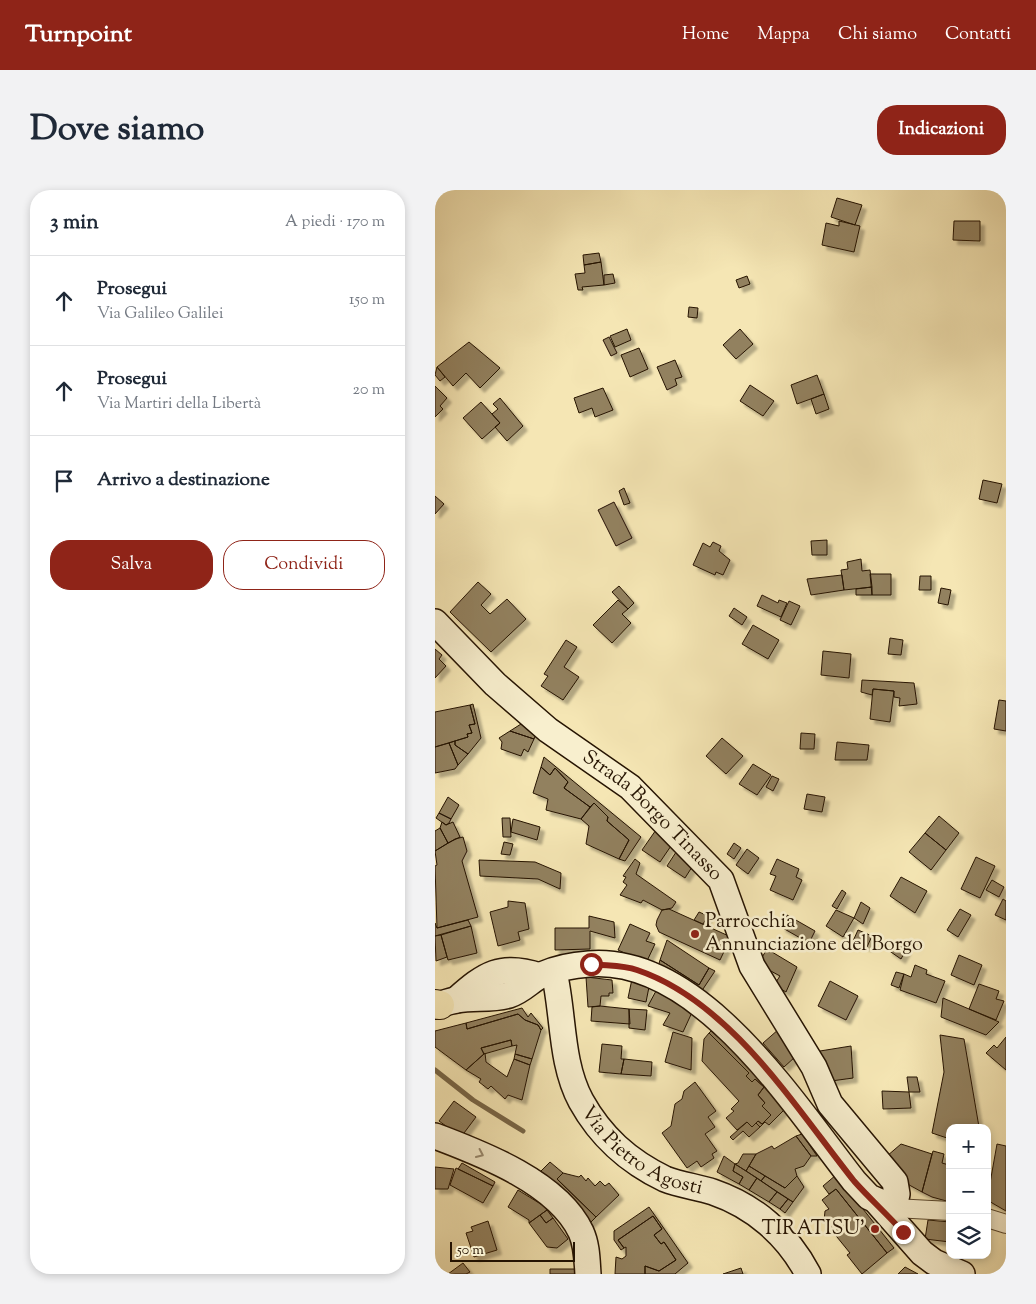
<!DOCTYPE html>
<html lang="it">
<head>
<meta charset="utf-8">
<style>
  body { margin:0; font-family:"Sorts Mill Goudy",serif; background:#f2f2f3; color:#1f2937 }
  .controls { position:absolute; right:15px; bottom:15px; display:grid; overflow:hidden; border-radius:10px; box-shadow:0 2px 8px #0003 }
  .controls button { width:45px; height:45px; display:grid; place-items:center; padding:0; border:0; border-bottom:1px solid #e0e1e3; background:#fff; color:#1f2937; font:25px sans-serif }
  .scale { position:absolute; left:15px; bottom:12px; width:125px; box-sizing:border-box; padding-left:5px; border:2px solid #261402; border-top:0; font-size:14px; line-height:18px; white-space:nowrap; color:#261402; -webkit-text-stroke:4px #f8efce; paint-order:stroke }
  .stop { position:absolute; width:15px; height:15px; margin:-11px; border:4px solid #8f2418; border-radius:50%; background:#fff }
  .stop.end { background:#8f2418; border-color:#fff; box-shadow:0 1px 5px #0008 }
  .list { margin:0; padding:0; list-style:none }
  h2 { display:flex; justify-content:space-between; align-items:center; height:65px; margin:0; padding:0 20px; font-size:21px }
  h2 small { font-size:16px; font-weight:400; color:#747a83 }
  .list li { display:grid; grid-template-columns:32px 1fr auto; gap:15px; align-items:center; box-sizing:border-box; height:90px; padding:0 20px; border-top:1px solid #e0e1e3 }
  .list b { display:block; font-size:19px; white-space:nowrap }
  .list p { margin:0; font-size:16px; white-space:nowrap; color:#747a83 }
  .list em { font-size:16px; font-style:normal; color:#747a83 }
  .actions { display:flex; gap:10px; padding:15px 20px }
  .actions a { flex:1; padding:11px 0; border:1px solid #8f2418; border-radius:20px; text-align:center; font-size:18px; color:#8f2418 }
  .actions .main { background:#8f2418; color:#fff }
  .icon { flex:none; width:28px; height:28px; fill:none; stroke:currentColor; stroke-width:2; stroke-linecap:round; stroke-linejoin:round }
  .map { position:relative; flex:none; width:571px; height:1084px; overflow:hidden; border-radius:20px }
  header { display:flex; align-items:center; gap:30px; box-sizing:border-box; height:70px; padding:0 25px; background:#8f2418; color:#fff }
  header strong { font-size:24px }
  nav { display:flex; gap:28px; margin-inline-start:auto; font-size:18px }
  .intro { display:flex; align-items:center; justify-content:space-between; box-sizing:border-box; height:120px; padding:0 30px }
  h1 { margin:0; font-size:35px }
  .button { padding:12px 22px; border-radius:20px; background:#8f2418; color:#fff; font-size:18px; font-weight:700 }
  main { display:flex; gap:30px; padding:0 30px }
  aside { flex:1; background:#fff; border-radius:20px; box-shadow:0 2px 8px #0003 }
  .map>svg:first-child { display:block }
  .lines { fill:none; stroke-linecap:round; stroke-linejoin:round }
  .stream { stroke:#786748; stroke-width:5 }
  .building { fill:#92815f; stroke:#261402; filter:url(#shadow) }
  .street-casing { stroke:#5a482e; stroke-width:20 }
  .secondary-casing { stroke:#261402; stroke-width:28 }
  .highway-casing { stroke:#261402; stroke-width:30 }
  .street { stroke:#f8efce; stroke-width:18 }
  .secondary { stroke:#f8efce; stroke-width:25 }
  .highway { stroke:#f5e6b4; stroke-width:28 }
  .oneway { stroke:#9a8c72 }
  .route { stroke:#8f2418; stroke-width:6 }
  .poi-dot { fill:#8f2418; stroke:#f8efce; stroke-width:2 }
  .labels { text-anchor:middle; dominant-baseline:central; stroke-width:5; stroke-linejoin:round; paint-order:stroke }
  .street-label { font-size:20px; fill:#261402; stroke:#f8efce }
  .poi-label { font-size:20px; fill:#261402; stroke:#f8efce; text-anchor:start }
</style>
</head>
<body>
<header>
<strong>Turnpoint</strong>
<nav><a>Home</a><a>Mappa</a><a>Chi siamo</a><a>Contatti</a></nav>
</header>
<div class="intro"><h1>Dove siamo</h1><a class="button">Indicazioni</a></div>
<main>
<aside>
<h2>3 min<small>A piedi · 170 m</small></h2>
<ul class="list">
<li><svg class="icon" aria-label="ahead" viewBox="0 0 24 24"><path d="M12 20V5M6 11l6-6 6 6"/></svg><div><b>Prosegui</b><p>Via Galileo Galilei</p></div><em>150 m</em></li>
<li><svg class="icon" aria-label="ahead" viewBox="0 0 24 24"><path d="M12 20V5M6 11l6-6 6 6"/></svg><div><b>Prosegui</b><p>Via Martiri della Libertà</p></div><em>20 m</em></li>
<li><svg class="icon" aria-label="arrive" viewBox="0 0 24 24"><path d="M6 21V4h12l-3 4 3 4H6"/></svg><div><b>Arrivo a destinazione</b></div></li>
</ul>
<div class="actions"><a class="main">Salva</a><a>Condividi</a></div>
</aside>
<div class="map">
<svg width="571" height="1084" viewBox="0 0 571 1084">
  <defs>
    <filter id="shadow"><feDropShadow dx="4.5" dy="4.5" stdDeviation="1" flood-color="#0004"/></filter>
  </defs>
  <rect width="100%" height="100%" fill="#f5e6b4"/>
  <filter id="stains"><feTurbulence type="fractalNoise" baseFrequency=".004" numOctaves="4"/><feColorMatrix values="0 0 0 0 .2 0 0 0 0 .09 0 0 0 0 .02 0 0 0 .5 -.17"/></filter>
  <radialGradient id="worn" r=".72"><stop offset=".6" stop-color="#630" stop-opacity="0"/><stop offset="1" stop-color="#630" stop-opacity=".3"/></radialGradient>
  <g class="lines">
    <path class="stream" d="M 0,880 L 38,910 L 88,941"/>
  </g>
  <path class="building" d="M 402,8 L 427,15 L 420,35 L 396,27 Z
    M 404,31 L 425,36 L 419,62 L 387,55 L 391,33 L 404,36 Z
    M 519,31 L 545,31 L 545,51 L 518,50 Z
    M 164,63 L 166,72 L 149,75 L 148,65 Z
    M 166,72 L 169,95 L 147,97 L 148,100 L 143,100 L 140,84 L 150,83 L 149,75 Z
    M 178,84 L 180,93 L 169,95 L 169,85 Z
    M 312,86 L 315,94 L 304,98 L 301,90 Z
    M 254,117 L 263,118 L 262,128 L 253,127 Z
    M 192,139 L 196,150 L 180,157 L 175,146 Z
    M 305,139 L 318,154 L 301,169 L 288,155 Z
    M 174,147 L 182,163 L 176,166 L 168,150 Z
    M 34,152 L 65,178 L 45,198 L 31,183 L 18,196 L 2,177 Z
    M 204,158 L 213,179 L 195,187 L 186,165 Z
    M 240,170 L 247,187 L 240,189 L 242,195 L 232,200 L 222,177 Z
    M 2,177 L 10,187 L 5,191 L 0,185 Z
    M 382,185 L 389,204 L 362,214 L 356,195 Z
    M 315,195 L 339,211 L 328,226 L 305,211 Z
    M 0,196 L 12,208 L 5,216 L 8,219 L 0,227 Z
    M 168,198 L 178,220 L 160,227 L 157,218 L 144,223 L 139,208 Z
    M 389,204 L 394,219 L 381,224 L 376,209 Z
    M 65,208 L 88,236 L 72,251 L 60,237 L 65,233 L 57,224 L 63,219 L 58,214 Z
    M 46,212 L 65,233 L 47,249 L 28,228 Z
    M 548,290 L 567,294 L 562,313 L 544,309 Z
    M 189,298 L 195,313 L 189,315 L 184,301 Z
    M 0,306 L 9,314 L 0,324 Z
    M 179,312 L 197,348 L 181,356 L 163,320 Z
    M 392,350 L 392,365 L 377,365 L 376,351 Z
    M 278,352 L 286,356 L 284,361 L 295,370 L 288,385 L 281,382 L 280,385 L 258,375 L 268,353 L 275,357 Z
    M 426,369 L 427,381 L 435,380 L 437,397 L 409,400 L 406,380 L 413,379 L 412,372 Z
    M 435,384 L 456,384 L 456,405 L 437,405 Z
    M 407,385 L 409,400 L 376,405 L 372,389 Z
    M 485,386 L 496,386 L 496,400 L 484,400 Z
    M 43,392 L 56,404 L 46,415 L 55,424 L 72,409 L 91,429 L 56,462 L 15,422 Z
    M 184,396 L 199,413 L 193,419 L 177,402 Z
    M 437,397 L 437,405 L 421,405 L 421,399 Z
    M 506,398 L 516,400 L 513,415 L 503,413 Z
    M 327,405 L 343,413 L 344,410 L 352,413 L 346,427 L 322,416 Z
    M 183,410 L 193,419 L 187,424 L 196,433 L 177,453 L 158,435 Z
    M 354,411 L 365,416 L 356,435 L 345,430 Z
    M 299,418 L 312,427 L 307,435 L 294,426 Z
    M 318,435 L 344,450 L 333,469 L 307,454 Z
    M 455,448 L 468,450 L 466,465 L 453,464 Z
    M 131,450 L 142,457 L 129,477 L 144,487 L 128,510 L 106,496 L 113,486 L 109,484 Z
    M 0,459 L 7,465 L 4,469 L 11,476 L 0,488 Z
    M 388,461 L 416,464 L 414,488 L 386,485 Z
    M 427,490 L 479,493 L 482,514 L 464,516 L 465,508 L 459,507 L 459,501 L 438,499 L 437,505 L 426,502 Z
    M 438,499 L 459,501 L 455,532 L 435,529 Z
    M 564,510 L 571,511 L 571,541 L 559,539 Z
    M 38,514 L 46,548 L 33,564 L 20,555 L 20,551 L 33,547 L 32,544 L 37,543 L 34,535 L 40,534 L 35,515 Z
    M 35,515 L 40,534 L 34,535 L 37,543 L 32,544 L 33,547 L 0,557 L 0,522 Z
    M 86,534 L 103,540 L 99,549 L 75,541 Z
    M 75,541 L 99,549 L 93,562 L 89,559 L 86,566 L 66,559 L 67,552 L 64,548 Z
    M 366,543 L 380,544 L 379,559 L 365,559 Z
    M 287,548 L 308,566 L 291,584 L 271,566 Z
    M 20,551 L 20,555 L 33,564 L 23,575 L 14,553 Z
    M 402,552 L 434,555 L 432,570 L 400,570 Z
    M 14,553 L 23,575 L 20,579 L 0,583 L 0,557 Z
    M 109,567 L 206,647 L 190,671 L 184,669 L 194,650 L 172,631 L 173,627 L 159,613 L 155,617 L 129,598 L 133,592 L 120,578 L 115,585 L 106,577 Z
    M 318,574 L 336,585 L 322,605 L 304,594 Z
    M 106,577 L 115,585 L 120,578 L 133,592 L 129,598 L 155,617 L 146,629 L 111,620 L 113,609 L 98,603 Z
    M 337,586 L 344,589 L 338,601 L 331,597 Z
    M 372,604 L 390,607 L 387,622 L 369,619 Z
    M 13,607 L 24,615 L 16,629 L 4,623 Z
    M 159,613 L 173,627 L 172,631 L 194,650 L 184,669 L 151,654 L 154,636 L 146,629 Z
    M 4,623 L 16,629 L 14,633 L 11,635 L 1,628 Z
    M 504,626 L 524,643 L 511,660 L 490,643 Z
    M 67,628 L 75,628 L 76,647 L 68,647 Z
    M 78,629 L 105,637 L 102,650 L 76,642 Z
    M 7,632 L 11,635 L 18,632 L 25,647 L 13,653 L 5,638 Z
    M 223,637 L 238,653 L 225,672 L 207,660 Z
    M 5,638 L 13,653 L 0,661 L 0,641 Z
    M 490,643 L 511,660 L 496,680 L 474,662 Z
    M 28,647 L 32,661 L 27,671 L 43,727 L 2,738 L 0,676 L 2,675 L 0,661 L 20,649 Z
    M 69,652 L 78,654 L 75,665 L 66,664 Z
    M 299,653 L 306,658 L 299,669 L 292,664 Z
    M 243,659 L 257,677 L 250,688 L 232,676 Z
    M 312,659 L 324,668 L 313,684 L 301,675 Z
    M 541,667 L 560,676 L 545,708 L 526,699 Z
    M 200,669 L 205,673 L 201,684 L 241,712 L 237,718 L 227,720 L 208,710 L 206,713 L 185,705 L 192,695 L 188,692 L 191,687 L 188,686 Z
    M 342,669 L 364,679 L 361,687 L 367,690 L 358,710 L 335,700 L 341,686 L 335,684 Z
    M 44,670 L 100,672 L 126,683 L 125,699 L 103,689 L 45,686 Z
    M 466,687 L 492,701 L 480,723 L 455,706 Z
    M 557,690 L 569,697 L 564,707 L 551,700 Z
    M 407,700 L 411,703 L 402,719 L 397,716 Z
    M 568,709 L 571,711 L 571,730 L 560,725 Z
    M 73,711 L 90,713 L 94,739 L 83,742 L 85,750 L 63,756 L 55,722 L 73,717 Z
    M 426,712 L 435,718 L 428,734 L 419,728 Z
    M 234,719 L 296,747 L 285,770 L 224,742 L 221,735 L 222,730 L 227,720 Z
    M 525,719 L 536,725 L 523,747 L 512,740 Z
    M 401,720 L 419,728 L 408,747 L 391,736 Z
    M 264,722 L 273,726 L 268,734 L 259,730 Z
    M 352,725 L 380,741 L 374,753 L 346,737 Z
    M 154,726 L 179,732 L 180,748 L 155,741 L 155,759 L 120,760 L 120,738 L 154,738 Z
    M 33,730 L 36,736 L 0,746 L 0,733 L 2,738 Z
    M 195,734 L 215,743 L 211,751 L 220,754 L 211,773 L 183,760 Z
    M 36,736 L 42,763 L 13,770 L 6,745 Z
    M 423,740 L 437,746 L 432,757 L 418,751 Z
    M 6,745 L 12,767 L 1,771 L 0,746 Z
    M 232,750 L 274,778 L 264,795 L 225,770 Z
    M 459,752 L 471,760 L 466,769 L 453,760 Z
    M 332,759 L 362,777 L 351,802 L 339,795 L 345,786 L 323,774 Z
    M 524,765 L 547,775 L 539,795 L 516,785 Z
    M 225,770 L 264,795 L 274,778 L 280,781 L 266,802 L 223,777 Z
    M 480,775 L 492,780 L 491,784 L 510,791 L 501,813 L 465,800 L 469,784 L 476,787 Z
    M 461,782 L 469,784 L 464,798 L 456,795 Z
    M 151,787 L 177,790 L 178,803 L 174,803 L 174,806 L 166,806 L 165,816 L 153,817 Z
    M 197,789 L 215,792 L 211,812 L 193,808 Z
    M 395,791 L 423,806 L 411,830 L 383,816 Z
    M 544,794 L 564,801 L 561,809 L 569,811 L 561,830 L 534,819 Z
    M 222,799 L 259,818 L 248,842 L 228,835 L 235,823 L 213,816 Z
    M 508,808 L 534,819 L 564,832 L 551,845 L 506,827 Z
    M 165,816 L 194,819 L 195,834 L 156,831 L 157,817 Z
    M 87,818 L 93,827 L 96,823 L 108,838 L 106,840 L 103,835 L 90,830 L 83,824 L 32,839 L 31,833 Z
    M 194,819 L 212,820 L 210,840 L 194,838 Z
    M 83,824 L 90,830 L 103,835 L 106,840 L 97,869 L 80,864 L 82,855 L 77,856 L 76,850 L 46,858 L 49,864 L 31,880 L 0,857 L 0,841 L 31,833 L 32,839 Z
    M 344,839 L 355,851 L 350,855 L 360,867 L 349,877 L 328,853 Z
    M 276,841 L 290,853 L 293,851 L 303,861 L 300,864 L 317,881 L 334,893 L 329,897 L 320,889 L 317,892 L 311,886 L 314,883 L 274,843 Z
    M 238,842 L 257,848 L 256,880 L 230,872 Z
    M 274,843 L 314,883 L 311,886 L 317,892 L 320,889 L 329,897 L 323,905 L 330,913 L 327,916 L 336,925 L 327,934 L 323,931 L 317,937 L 312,932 L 302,940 L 291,928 L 299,921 L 296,919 L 304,911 L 267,871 L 269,849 Z
    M 505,845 L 529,849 L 544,937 L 515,938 L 515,949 L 497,943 L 509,882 Z
    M 571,847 L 571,880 L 551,863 L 559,855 L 562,858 Z
    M 76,850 L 77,856 L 49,864 L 46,858 Z
    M 167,854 L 187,856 L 186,869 L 189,869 L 186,884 L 164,882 Z
    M 416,856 L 418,888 L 389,892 L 385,861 Z
    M 50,863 L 51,872 L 72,887 L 79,869 L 95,875 L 87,910 L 73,905 L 70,909 L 56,896 L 53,899 L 44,892 L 46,889 L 31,880 Z
    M 80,864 L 97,869 L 95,875 L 79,869 Z
    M 189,869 L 217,872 L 216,886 L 186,884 Z
    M 472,887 L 482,887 L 485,902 L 474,902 Z
    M 260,892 L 281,921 L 273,927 L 280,937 L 270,944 L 282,961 L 277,964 L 279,968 L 266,977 L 262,971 L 252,978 L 227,943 L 236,936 L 240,914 L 247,909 L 249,901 Z
    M 329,897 L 350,919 L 334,935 L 330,932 L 325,937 L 321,933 L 323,931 L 327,934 L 336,925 L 327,916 L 330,913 L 323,905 Z
    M 447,901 L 474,902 L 476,918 L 448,919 Z
    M 19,911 L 41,927 L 26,947 L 4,931 Z
    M 312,932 L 317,937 L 321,933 L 325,937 L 314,947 L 308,941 L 298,950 L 295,947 Z
    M 367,944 L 382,966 L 376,966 L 361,946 Z
    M 361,946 L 376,966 L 369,976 L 360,979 L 362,986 L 350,998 L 314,976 L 321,964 L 337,956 L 339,959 Z
    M 466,954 L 497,964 L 487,1002 L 467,991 L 445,972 Z
    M 562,954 L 571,956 L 571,1021 L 552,1010 Z
    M 498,961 L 509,964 L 507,973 L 514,975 L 515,1012 L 497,1007 L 487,1002 Z
    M 308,964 L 321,964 L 311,981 L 300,974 L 303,973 Z
    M 289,966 L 300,974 L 298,981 L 308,987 L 304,994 L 282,982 Z
    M 115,972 L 128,983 L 122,989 L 161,1027 L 154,1034 L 105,982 Z
    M 27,973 L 60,992 L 58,996 L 23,979 Z
    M 300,974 L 322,988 L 314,1000 L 304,994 L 308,987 L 298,981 Z
    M 314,976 L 330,986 L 326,991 L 311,981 Z
    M 0,977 L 19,979 L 13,999 L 0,999 Z
    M 21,978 L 58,996 L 48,1013 L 15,995 Z
    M 128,983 L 144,987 L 146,985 L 151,991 L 153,988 L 160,996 L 165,991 L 170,996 L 174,993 L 184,1005 L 161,1027 L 122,989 Z
    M 401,985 L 459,1058 L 452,1063 L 401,999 L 394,1004 L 388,996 Z
    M 330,986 L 350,998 L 362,986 L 369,997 L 358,1012 L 326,991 Z
    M 322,988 L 342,1002 L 334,1012 L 314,1000 Z
    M 401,999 L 452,1063 L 427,1084 L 412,1065 L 415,1063 L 389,1031 L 390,1021 L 394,1019 L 387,1010 Z
    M 83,1000 L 109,1016 L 112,1020 L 94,1033 L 94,1030 L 73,1017 Z
    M 342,1002 L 353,1009 L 345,1019 L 334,1012 Z
    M 353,1009 L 358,1012 L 350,1023 L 345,1019 Z
    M 214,1017 L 253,1073 L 240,1084 L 210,1084 L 210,1076 L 224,1081 L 241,1070 L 229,1052 L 226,1054 L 219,1045 L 227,1039 L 218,1026 L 183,1050 L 189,1058 L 186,1060 L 179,1050 L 179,1041 Z
    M 112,1020 L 118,1028 L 111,1033 L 105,1025 Z
    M 105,1025 L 111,1033 L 118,1028 L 133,1049 L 122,1058 L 112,1057 L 94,1033 Z
    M 218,1026 L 227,1039 L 219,1045 L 226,1054 L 229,1052 L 241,1070 L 224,1081 L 210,1076 L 210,1084 L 180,1084 L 181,1067 L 187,1069 L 191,1066 L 191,1057 L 189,1058 L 183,1050 Z
    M 493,1030 L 515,1032 L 515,1052 L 490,1049 Z
    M 53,1031 L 62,1060 L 39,1067 L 31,1043 L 38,1041 L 36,1037 Z
    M 28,1073 L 35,1082 L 31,1084 L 13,1084 Z
    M 470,1077 L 483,1084 L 463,1084 Z
    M 306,1078 L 308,1084 L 288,1084 Z
    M 115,1079 L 143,1079 L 143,1084 L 115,1084 Z"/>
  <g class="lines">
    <defs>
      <path id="street" d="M 459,1018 L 515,1021
        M 552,1028 L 571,1034"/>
      <g id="secondary">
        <path id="s1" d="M 0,432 L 60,494 L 113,540 L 195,597 L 286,690 L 317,776 L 379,877 L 395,914 L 460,992 L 462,1004 L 459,1018 L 434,1007 L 419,991 C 359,915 265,765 154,774 C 138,775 120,779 106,785 C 95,791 87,801 74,805 C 57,810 40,807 22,810 C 14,811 7,814 0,816"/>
        <path id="s2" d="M 119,782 C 129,824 125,872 146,911 C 166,947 193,971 230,989 C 245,995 263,997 278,1002 C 319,1016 353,1045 373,1084"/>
        <path d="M 21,810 C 50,784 66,773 105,786"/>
        <path d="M 0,946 C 48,964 123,993 146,1042 C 152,1055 152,1070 153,1084"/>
        <path d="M 442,1012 L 487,1063 L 499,1072 L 527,1084"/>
      </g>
      <path id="highway" d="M 0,814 L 5,815"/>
    </defs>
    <use href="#street" class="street-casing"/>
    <use href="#secondary" class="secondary-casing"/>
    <use href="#highway" class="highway-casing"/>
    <use href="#street" class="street"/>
    <use href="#secondary" class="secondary"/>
    <use href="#highway" class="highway"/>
  </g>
  <defs><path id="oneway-chevron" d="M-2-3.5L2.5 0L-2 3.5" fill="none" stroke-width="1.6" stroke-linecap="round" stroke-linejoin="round" transform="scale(1.25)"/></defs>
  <use class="oneway" href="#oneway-chevron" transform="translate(45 964) rotate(25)"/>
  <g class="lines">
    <path class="route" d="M 156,774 C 171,776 188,775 202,780 C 295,811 360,917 419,991 C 435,1009 452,1024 468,1042"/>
  </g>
  <g class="poi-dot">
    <circle cx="260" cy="744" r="5"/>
    <circle cx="440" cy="1039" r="5"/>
  </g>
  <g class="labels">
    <g class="street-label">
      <text stroke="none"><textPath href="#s1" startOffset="292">Strada Borgo Tinasso</textPath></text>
      <text stroke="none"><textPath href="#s2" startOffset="214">Via Pietro Agosti</textPath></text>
    </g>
    <g class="poi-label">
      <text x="270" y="732">Parrocchia<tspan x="270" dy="23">Annunciazione del Borgo</tspan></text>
      <text x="430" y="1039" text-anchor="end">TIRATISU'</text>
    </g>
  </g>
  <rect width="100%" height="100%" filter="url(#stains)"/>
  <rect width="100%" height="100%" fill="url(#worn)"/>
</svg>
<div class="controls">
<button>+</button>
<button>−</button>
<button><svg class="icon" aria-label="layers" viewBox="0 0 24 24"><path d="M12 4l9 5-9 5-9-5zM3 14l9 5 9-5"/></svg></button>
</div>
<div class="scale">50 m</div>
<div class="stop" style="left:156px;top:774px"></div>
<div class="stop end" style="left:468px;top:1042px"></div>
</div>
</main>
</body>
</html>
